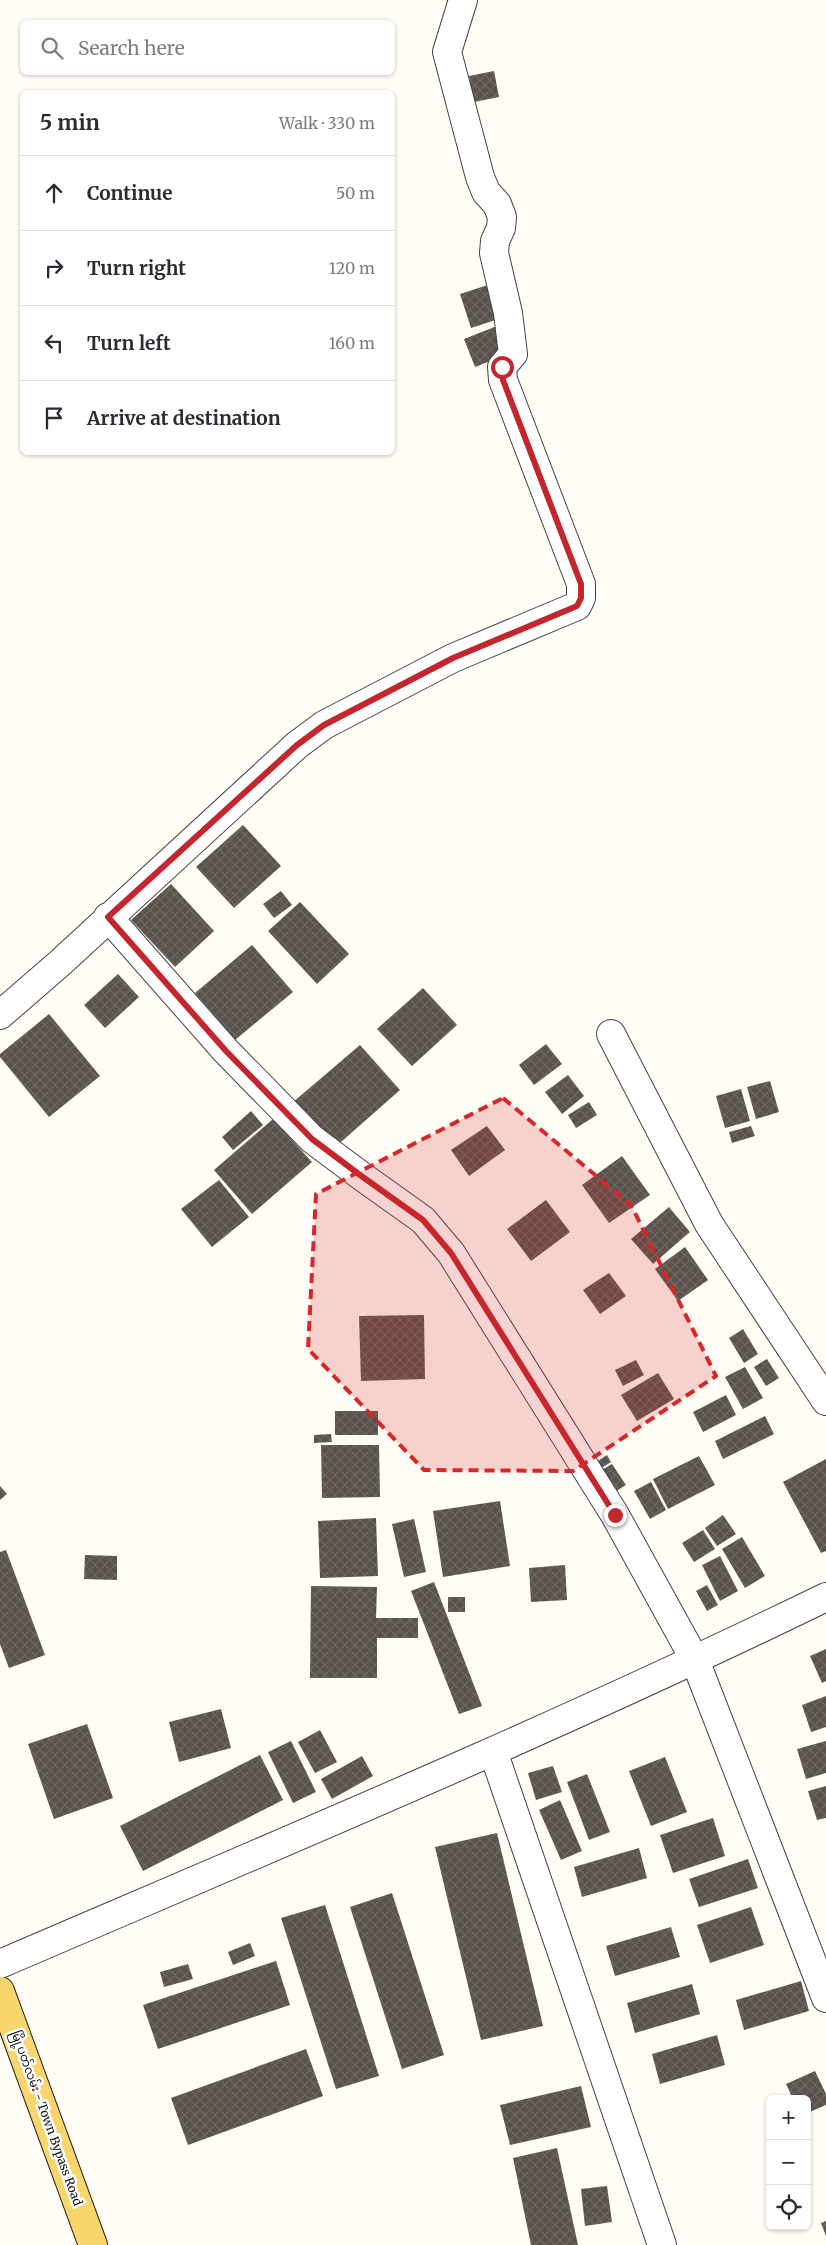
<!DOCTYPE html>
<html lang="en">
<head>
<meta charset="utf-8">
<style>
  body { margin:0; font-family:Merriweather,"Noto Sans Myanmar",serif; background:#f7f7f7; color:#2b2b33 }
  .controls { position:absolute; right:15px; bottom:15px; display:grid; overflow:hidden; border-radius:8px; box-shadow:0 1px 4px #0004 }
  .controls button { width:45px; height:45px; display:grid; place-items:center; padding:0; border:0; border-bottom:1px solid #e1e1e2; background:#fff; color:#2b2b33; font:25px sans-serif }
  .stop { position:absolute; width:15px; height:15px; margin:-11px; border:4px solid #c4262e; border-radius:50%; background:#fff }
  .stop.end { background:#c4262e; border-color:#fff; box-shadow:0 1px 5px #0008 }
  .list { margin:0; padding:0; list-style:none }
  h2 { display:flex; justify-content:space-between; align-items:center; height:65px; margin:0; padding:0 20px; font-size:21px }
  h2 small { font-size:16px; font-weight:400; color:#7c7c81 }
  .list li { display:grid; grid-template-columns:32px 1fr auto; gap:15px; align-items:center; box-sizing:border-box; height:75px; padding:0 20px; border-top:1px solid #e1e1e2 }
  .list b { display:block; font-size:19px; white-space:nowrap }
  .list em { font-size:16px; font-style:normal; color:#7c7c81 }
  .icon { flex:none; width:28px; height:28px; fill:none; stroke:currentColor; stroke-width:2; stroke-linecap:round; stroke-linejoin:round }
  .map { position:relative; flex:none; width:826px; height:2245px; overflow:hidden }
  .search { position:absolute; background:#fff; box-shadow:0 1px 4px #0004; left:20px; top:20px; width:375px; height:55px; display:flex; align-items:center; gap:12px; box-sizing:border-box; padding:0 18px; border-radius:8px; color:#7c7c81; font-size:19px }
  .panel { position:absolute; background:#fff; box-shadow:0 1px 4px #0004; left:20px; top:90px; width:375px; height:365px; border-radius:8px }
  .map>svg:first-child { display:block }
  .building { fill:url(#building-cross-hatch) }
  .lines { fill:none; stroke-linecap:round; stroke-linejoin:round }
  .minor-casing { stroke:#444; stroke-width:30 }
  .major-casing { stroke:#222; stroke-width:30 }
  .minor { stroke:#fff; stroke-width:28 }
  .major { stroke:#f9d66b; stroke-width:28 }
  .route { stroke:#c4262e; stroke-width:6 }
  .marked { fill:#d62828; fill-opacity:0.2; stroke:#d62828; stroke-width:4; stroke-dasharray:10 6; stroke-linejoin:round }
  .labels { text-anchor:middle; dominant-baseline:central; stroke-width:5; stroke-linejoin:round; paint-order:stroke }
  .street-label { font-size:12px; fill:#111; stroke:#fff }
</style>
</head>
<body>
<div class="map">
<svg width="826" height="2245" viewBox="0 0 826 2245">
  <defs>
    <pattern id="building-cross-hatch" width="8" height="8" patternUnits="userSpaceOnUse" patternTransform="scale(1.25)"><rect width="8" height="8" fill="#5a524d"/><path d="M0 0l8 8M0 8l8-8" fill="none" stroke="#6d6662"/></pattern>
  </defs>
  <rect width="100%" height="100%" fill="#fffdf5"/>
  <path class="building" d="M 494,71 L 499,97 L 474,102 L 469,76 Z
    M 494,283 L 505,317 L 471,328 L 460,294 Z
    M 497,326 L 508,354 L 475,367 L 464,339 Z
    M 243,825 L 281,866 L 234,908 L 196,867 Z
    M 171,884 L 214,931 L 175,967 L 131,920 Z
    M 281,891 L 292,905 L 274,918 L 263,904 Z
    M 300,902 L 349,954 L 317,984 L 268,931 Z
    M 252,945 L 293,992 L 235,1040 L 195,993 Z
    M 118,974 L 139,997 L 105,1028 L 84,1005 Z
    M 423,988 L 457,1025 L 412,1066 L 377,1029 Z
    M 49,1014 L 100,1076 L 49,1117 L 0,1057 L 0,1054 Z
    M 546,1044 L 562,1064 L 534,1085 L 519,1065 Z
    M 360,1045 L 400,1090 L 333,1149 L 292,1103 Z
    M 568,1075 L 584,1096 L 562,1114 L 545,1092 Z
    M 770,1081 L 779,1112 L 756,1119 L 747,1087 Z
    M 741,1089 L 750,1121 L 725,1128 L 716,1096 Z
    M 589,1102 L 597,1115 L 576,1128 L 568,1115 Z
    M 251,1111 L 263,1125 L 233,1150 L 222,1137 Z
    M 273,1119 L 312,1162 L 252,1214 L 214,1170 Z
    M 487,1126 L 505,1150 L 469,1176 L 451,1150 Z
    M 751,1126 L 755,1136 L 732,1143 L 729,1132 Z
    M 622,1156 L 650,1195 L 609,1223 L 582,1185 Z
    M 219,1180 L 249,1217 L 212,1247 L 181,1209 Z
    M 546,1200 L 570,1232 L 531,1261 L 507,1229 Z
    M 669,1207 L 690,1232 L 653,1264 L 631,1239 Z
    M 685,1247 L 708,1280 L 678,1301 L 655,1269 Z
    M 609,1273 L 626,1296 L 600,1314 L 583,1290 Z
    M 424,1315 L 425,1379 L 361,1381 L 359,1316 Z
    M 743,1329 L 758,1354 L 744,1363 L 729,1338 Z
    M 767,1359 L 779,1378 L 766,1386 L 754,1367 Z
    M 636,1360 L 644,1375 L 623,1386 L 615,1370 Z
    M 745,1367 L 763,1398 L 743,1409 L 725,1377 Z
    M 658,1373 L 674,1399 L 637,1421 L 621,1395 Z
    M 726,1395 L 736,1415 L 703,1432 L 693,1412 Z
    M 335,1411 L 378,1411 L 378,1435 L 335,1435 Z
    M 765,1416 L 774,1434 L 723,1459 L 715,1441 Z
    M 331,1434 L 332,1442 L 314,1443 L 314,1435 Z
    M 321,1445 L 379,1445 L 380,1497 L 322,1498 Z
    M 607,1455 L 611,1462 L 600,1469 L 596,1462 Z
    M 699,1456 L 715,1485 L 668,1509 L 653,1479 Z
    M 826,1459 L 826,1551 L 821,1553 L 783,1482 Z
    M 612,1464 L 626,1485 L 613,1493 L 600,1471 Z
    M 651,1482 L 666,1510 L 650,1519 L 634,1491 Z
    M 0,1486 L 7,1494 L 0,1500 Z
    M 500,1501 L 510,1566 L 443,1577 L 433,1511 Z
    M 723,1515 L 736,1534 L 717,1546 L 705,1528 Z
    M 376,1518 L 378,1576 L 320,1578 L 318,1521 Z
    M 414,1519 L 426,1572 L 404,1577 L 392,1524 Z
    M 703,1530 L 715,1549 L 694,1562 L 682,1543 Z
    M 742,1537 L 765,1576 L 745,1588 L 722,1549 Z
    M 6,1550 L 45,1655 L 9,1668 L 0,1644 L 0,1552 Z
    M 85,1555 L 117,1556 L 117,1580 L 84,1579 Z
    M 720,1556 L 738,1591 L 720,1601 L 702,1565 Z
    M 565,1565 L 567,1600 L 531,1602 L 529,1568 Z
    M 434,1582 L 482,1706 L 459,1714 L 411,1591 Z
    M 707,1585 L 718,1605 L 707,1611 L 696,1591 Z
    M 311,1586 L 377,1587 L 376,1618 L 418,1618 L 418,1638 L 377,1638 L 377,1678 L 310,1678 Z
    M 448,1597 L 465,1597 L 465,1612 L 448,1612 Z
    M 826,1649 L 826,1681 L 822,1683 L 810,1656 Z
    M 826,1696 L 826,1727 L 811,1732 L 802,1705 Z
    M 221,1709 L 231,1748 L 179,1762 L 169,1722 Z
    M 87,1724 L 113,1798 L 54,1819 L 28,1744 Z
    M 320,1730 L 337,1762 L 315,1773 L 298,1742 Z
    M 291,1741 L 316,1792 L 293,1803 L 268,1752 Z
    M 826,1741 L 826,1773 L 806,1779 L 797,1749 Z
    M 260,1755 L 283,1800 L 143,1871 L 120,1826 Z
    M 362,1756 L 373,1776 L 332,1799 L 321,1779 Z
    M 665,1757 L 687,1812 L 651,1826 L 629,1771 Z
    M 553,1766 L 562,1792 L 536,1800 L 528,1773 Z
    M 587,1774 L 610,1832 L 589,1840 L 567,1782 Z
    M 826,1786 L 826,1818 L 817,1820 L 808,1791 Z
    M 560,1800 L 582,1851 L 561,1860 L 539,1810 Z
    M 713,1818 L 725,1856 L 673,1873 L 660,1835 Z
    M 497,1833 L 543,2026 L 481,2040 L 435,1847 Z
    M 639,1848 L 647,1878 L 582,1897 L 574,1867 Z
    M 748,1859 L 758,1888 L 699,1907 L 689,1879 Z
    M 392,1893 L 444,2055 L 402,2069 L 350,1907 Z
    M 325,1905 L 379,2076 L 336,2089 L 281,1918 Z
    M 751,1907 L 764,1945 L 710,1963 L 697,1925 Z
    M 671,1927 L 680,1957 L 615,1976 L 606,1946 Z
    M 250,1943 L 255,1956 L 233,1965 L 228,1952 Z
    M 276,1961 L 290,2005 L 158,2049 L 143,2005 Z
    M 188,1964 L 193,1979 L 164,1987 L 160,1972 Z
    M 801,1981 L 809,2011 L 744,2030 L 736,2000 Z
    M 692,1984 L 700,2014 L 635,2033 L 627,2003 Z
    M 717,2035 L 725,2065 L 660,2084 L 652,2054 Z
    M 306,2049 L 323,2096 L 188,2145 L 171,2098 Z
    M 815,2071 L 826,2094 L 826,2105 L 807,2113 L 807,2099 L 793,2099 L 786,2084 Z
    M 581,2086 L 591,2127 L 510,2145 L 500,2105 Z
    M 557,2148 L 578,2245 L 531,2245 L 513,2158 Z
    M 607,2186 L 612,2222 L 585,2226 L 581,2189 Z
    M 826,2221 L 826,2236 L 821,2223 Z"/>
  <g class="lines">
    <defs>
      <path id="minor" d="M 108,917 L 226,1051 L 312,1139 L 360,1175 L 423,1220 L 451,1253 L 615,1515 L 695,1660 L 826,1998
        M 0,1015 L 60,963 L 297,745 L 324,725 L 453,658 L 577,606 L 581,598 L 581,584 L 503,380 L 502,367 L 513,354 L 508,313 L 494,253 L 495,241 L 501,228 L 502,217 L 497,204 L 486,192 L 480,177 L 447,52 L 463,0
        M 611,1034 L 709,1224 L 826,1401
        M 493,1751 L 662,2245
        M 0,1964 C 277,1845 555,1729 826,1597"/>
      <path id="major" d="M 0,1991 L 93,2245"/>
    </defs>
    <use href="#minor" class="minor-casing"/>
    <use href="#major" class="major-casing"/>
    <use href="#minor" class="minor"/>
    <use href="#major" class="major"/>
  </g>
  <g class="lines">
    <path class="route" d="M 502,367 L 503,380 L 581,584 L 581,598 L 577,606 L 453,658 L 324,725 L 297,745 L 108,917 L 226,1051 L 312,1139 L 360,1175 L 423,1220 L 451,1253 L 615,1515"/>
  </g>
  <path class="marked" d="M 503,1098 L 631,1205 L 716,1376 L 573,1471 L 424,1470 L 308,1349 L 316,1194 Z"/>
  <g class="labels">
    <g class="street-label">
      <text transform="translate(47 2118) rotate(70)">မြို့ပတ်လမ်း - Town Bypass Road</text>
    </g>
  </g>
</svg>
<div class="controls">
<button>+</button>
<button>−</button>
<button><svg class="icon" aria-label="locate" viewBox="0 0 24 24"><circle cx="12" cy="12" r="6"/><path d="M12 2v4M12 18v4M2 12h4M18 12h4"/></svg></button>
</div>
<div class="stop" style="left:502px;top:367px"></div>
<div class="stop end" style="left:615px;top:1515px"></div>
<div class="search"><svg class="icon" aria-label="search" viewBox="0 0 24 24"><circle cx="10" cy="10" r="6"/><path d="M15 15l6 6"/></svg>Search here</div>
<section class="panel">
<h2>5 min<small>Walk · 330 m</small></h2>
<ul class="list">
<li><svg class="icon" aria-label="ahead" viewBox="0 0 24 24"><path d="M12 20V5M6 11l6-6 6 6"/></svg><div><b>Continue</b></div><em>50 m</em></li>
<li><svg class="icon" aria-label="right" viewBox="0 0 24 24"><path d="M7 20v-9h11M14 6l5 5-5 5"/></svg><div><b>Turn right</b></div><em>120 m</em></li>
<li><svg class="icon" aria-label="left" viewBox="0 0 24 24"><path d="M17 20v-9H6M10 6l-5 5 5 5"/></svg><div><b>Turn left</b></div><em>160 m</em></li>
<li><svg class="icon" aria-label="arrive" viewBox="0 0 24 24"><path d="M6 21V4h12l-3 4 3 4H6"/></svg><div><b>Arrive at destination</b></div></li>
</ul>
</section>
</div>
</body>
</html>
